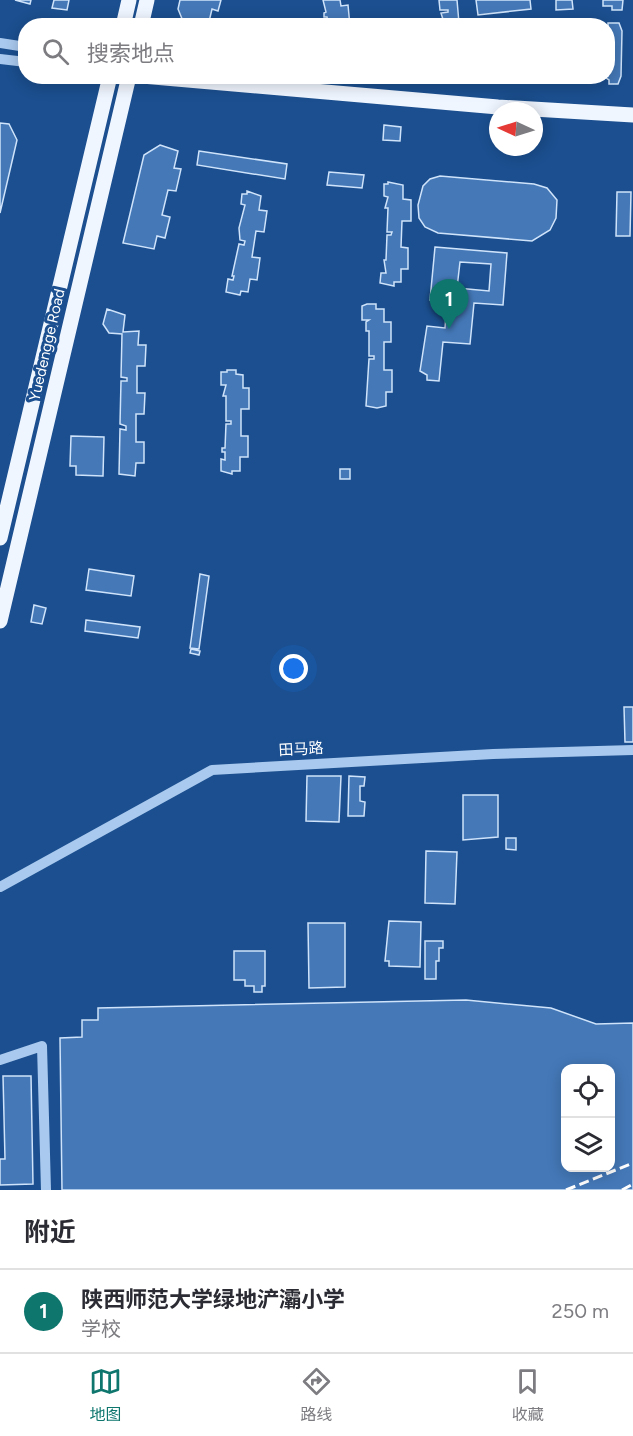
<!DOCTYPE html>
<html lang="zh">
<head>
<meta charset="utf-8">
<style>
  body { margin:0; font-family:Figtree,"Noto Sans SC",sans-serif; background:#f2f2f3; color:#2b2b33 }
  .controls { position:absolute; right:18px; bottom:18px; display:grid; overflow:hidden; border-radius:12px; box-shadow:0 3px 15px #0003 }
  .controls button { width:54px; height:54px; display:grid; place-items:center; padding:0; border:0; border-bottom:2px solid #e1e1e2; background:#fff; color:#2b2b33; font:30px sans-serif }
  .compass { position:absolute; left:489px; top:102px; width:54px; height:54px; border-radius:50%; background:#fff; box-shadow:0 3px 15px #0003; rotate:274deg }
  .you { position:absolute; left:294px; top:669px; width:21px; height:21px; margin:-15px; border:4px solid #fff; border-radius:50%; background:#1a73e8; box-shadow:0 0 0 9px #1a73e833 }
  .badge { display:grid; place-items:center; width:39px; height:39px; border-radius:50%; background:#0f766e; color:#fff; font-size:20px; font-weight:700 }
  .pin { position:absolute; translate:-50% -50px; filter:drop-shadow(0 2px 3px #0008) }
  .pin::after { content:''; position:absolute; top:32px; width:21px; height:18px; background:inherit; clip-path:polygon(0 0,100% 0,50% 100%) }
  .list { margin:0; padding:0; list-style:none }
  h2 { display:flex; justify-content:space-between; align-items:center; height:78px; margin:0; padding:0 24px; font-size:26px }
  h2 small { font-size:20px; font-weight:400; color:#7c7c81 }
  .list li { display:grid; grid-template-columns:39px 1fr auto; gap:18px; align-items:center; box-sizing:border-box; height:84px; padding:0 24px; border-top:2px solid #e1e1e2 }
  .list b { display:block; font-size:22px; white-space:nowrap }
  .list p { margin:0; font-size:20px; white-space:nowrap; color:#7c7c81 }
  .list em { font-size:20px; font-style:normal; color:#7c7c81 }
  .icon { flex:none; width:33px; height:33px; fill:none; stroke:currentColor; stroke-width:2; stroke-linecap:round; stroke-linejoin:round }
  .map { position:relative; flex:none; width:633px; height:1190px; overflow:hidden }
  .search { position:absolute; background:#fff; box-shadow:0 3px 15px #0003; left:18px; right:18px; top:18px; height:66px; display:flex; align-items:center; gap:15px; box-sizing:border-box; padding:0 21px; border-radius:24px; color:#7c7c81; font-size:22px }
  .sheet { height:162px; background:#fff }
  nav { display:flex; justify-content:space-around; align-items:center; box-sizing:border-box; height:84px; border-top:2px solid #e1e1e2; background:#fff; font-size:16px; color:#7c7c81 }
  nav a { display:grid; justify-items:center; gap:3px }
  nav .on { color:#0f766e }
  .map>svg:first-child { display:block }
  .building { fill:#4478b7; stroke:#cfe3fa; stroke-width:1.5; fill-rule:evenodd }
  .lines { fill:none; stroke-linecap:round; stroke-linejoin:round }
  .minor { stroke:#a9c9ee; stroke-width:10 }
  .major { stroke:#f0f6ff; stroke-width:15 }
  .rail { stroke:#fff; stroke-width:3; stroke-dasharray:10 4.5; stroke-linecap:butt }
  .labels { text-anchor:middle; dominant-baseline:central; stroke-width:6; stroke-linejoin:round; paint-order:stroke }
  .street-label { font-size:15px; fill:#fff; stroke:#1b4f8f }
</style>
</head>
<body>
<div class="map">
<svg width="633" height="1190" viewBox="0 0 633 1190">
  <rect width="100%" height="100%" fill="#1b4f8f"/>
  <path class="building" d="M 15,0 L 31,0 L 30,4 Z
    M 54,0 L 69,0 L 67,10 L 52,8 Z
    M 180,0 L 221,0 L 218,11 L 212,9 L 208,26 L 185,26 L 178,9 Z
    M 323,0 L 340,0 L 341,6 L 348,5 L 350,26 L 325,26 L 325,22 L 328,22 L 327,17 L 324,17 L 324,13 L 326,12 Z
    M 439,0 L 457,0 L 459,23 L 467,22 L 467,26 L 445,26 L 441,13 L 448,12 L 448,10 L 440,10 Z
    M 476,0 L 530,0 L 531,9 L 478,15 Z
    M 556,0 L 572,0 L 573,9 L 556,10 Z
    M 603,0 L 623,0 L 622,10 L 612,10 L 612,6 L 603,6 Z
    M 251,21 L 283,26 L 250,26 Z
    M 608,23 L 619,23 L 622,31 L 621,76 L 618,84 L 609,84 L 609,80 L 603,76 L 608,76 Z
    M 0,123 L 9,124 L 17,140 L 0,213 Z
    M 384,125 L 401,127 L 400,141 L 383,140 Z
    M 160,145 L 178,151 L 174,168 L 181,169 L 176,191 L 168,190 L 162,215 L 170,217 L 165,238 L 157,236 L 154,249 L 123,243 L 144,155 Z
    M 199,151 L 287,164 L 285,179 L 197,165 Z
    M 329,172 L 364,175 L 362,188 L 327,185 Z
    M 440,176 L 534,184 L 547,188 L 557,200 L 556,218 L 550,230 L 532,241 L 438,233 L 425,227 L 419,218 L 418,205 L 423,186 L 430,179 Z
    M 388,182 L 403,185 L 403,199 L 411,200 L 411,221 L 402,221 L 401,247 L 408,248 L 408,269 L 401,269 L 401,282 L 394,282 L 394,286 L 380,283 L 381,273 L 386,273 L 384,260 L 386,260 L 387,235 L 391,235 L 392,232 L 387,232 L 388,208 L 385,208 L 388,197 L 384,196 L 384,184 L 388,184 Z
    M 247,191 L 261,196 L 259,210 L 267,211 L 264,232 L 256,231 L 252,257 L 260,258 L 257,280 L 250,279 L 248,292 L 241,291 L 240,295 L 226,292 L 228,279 L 233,280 L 234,276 L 232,276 L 239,244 L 244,245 L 245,241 L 240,240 L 239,228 L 245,205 L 241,204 L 242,194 L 247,194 Z
    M 617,192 L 631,192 L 630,236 L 616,236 Z
    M 435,247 L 507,253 L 503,305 L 474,303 L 470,344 L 443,342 L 439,381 L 427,380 L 427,375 L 420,371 L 427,326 L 445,328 L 447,301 L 430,300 ZM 460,262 L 491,264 L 489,291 L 457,288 Z
    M 367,304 L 376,304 L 376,309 L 384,309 L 384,322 L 391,322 L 391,342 L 384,342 L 384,370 L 392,370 L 392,392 L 386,392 L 386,406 L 377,408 L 366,406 L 369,359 L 374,359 L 374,356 L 369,356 L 369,331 L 366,331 L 366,322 L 369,320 L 362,320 L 362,306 Z
    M 107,309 L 125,315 L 123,332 L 139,331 L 138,345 L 146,345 L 145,366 L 137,366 L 137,393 L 145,393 L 144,414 L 136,414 L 136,442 L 144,442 L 144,463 L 136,463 L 135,476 L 119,474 L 120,429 L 126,430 L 126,426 L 120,424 L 121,381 L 127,381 L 127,378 L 121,377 L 122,334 L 109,333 L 103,324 Z
    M 227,370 L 236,370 L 236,374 L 243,375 L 243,388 L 249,388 L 249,409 L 241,409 L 241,436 L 248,436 L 248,457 L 240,457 L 240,471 L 232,471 L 232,474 L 221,471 L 221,459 L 225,460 L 225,452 L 222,452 L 222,448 L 225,448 L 226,424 L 231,424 L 231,421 L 226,421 L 226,396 L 223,396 L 226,385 L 221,385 L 221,372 L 227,372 Z
    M 71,436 L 104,437 L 103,476 L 76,475 L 76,466 L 70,466 Z
    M 340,469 L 350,469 L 350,479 L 340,479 Z
    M 89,569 L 134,576 L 131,596 L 86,590 Z
    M 200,574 L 209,576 L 199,649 L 190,648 Z
    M 34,605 L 46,608 L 42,624 L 31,622 Z
    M 86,620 L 140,627 L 138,638 L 85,631 Z
    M 191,649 L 200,651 L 199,655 L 190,653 Z
    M 624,707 L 633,707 L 633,742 L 625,742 Z
    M 307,776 L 341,776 L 339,822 L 306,821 Z
    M 349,776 L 365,777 L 364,786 L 360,786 L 360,801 L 365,802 L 364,816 L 348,816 Z
    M 463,795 L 498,795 L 498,837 L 463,840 Z
    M 506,838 L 516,838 L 516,850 L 506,849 Z
    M 426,851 L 457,852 L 455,904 L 425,903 Z
    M 389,921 L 421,922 L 420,967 L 389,966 L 389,961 L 385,961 Z
    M 308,923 L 345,923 L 345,987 L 309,988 Z
    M 425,941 L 443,941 L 443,948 L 439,948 L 439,961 L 436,961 L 436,979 L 425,979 Z
    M 234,951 L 265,951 L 265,986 L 262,986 L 262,992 L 254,992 L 254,986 L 245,986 L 245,980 L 234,980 Z
    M 466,1000 L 551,1008 L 596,1024 L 633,1023 L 633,1190 L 62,1190 L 60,1038 L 82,1037 L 82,1020 L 98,1020 L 98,1008 ZM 566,1068 L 610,1068 L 610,1168 L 566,1168 Z
    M 3,1076 L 31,1076 L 33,1184 L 0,1185 L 0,1159 L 5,1159 Z"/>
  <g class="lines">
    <path class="minor" d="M 0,43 L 26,47
      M 0,59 L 26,62
      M 0,887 L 212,770 L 493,754 L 633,750
      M 0,1060 L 42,1046 L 46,1190"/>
    <path class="major" d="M 123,26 L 129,0
      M 141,26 L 147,0
      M 142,76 L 498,107 L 633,115
      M 0,538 L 110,76
      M 0,621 L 129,76"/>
    <path class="rail" d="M 566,1190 L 633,1163
      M 622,1190 L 633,1184"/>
  </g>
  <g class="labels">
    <g class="street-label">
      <text transform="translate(47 345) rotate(-77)">Yuedengge Road</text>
      <text transform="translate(301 749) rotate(-3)">田马路</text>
    </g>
  </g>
</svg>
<div class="controls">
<button><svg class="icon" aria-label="locate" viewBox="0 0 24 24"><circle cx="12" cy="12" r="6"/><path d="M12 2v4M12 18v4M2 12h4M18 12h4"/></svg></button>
<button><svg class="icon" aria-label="layers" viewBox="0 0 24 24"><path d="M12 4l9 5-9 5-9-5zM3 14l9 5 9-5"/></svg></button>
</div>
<svg class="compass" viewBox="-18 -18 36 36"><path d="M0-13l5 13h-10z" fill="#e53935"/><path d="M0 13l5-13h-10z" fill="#7c7c81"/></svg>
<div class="you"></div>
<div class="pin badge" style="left:449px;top:329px">1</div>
<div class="search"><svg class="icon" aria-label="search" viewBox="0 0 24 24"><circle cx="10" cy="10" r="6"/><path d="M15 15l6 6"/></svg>搜索地点</div>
</div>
<section class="sheet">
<h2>附近<small></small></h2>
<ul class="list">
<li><span class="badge">1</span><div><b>陕西师范大学绿地浐灞小学</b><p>学校</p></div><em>250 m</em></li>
</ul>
</section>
<nav>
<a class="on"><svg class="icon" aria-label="map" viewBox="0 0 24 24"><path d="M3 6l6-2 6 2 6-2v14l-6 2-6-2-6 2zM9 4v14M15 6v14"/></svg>地图</a>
<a><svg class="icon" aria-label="directions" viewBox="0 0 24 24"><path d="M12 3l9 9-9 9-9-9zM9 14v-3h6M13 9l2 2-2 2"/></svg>路线</a>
<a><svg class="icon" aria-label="saved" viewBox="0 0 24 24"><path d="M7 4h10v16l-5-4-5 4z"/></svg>收藏</a>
</nav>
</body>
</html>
